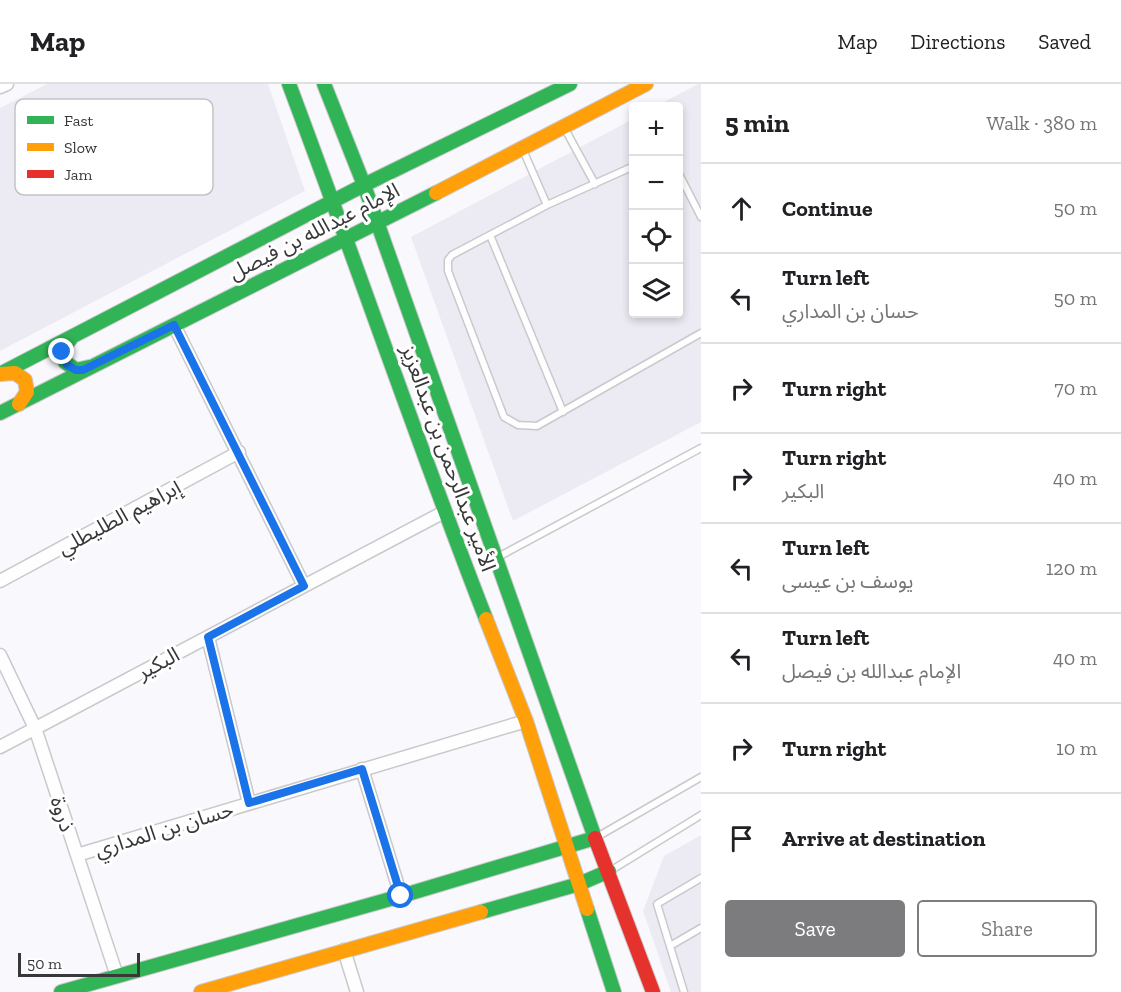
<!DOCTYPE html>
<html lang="en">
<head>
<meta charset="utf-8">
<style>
  body { margin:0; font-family:"Zilla Slab","Noto Sans Arabic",serif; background:#f2f2f2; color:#202124 }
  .controls { position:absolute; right:18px; top:18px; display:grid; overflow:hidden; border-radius:6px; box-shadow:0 3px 9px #0003 }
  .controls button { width:54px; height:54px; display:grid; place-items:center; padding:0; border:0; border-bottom:2px solid #e0e0e0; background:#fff; color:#202124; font:30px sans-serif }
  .scale { position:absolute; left:18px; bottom:15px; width:122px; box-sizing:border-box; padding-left:6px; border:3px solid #38383b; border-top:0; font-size:16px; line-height:21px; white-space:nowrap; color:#38383b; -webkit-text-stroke:4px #fff; paint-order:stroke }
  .stop { position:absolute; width:18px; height:18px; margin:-14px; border:4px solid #1a73e8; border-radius:50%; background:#fff }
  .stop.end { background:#1a73e8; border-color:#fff; box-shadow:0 2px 6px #0008 }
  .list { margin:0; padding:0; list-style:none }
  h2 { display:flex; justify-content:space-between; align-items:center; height:78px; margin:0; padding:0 24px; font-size:26px }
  h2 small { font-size:20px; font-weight:400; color:#757577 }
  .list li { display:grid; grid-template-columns:39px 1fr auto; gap:18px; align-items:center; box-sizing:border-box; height:90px; padding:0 24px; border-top:2px solid #e0e0e0 }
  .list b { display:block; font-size:22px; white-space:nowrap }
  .list p { margin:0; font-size:20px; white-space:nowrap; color:#757577 }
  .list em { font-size:20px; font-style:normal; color:#757577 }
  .actions { display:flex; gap:12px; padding:18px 24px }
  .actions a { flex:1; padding:14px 0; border:2px solid #7c7c7f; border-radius:6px; text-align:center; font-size:21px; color:#7c7c7f }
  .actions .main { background:#7c7c7f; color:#fff }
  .icon { flex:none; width:33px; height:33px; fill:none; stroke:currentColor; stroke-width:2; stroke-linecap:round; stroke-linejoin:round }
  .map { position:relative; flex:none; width:701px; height:908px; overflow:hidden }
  header { display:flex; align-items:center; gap:36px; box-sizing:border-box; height:84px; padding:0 30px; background:#fff; border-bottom:2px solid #e0e0e0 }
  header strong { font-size:28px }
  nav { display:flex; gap:33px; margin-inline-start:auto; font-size:21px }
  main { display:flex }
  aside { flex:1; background:#fff }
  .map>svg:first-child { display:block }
  .built { fill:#ecebf4 }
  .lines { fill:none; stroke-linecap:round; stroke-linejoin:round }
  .lane-casing { stroke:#c9c9cc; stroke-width:9 }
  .street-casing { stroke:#c9c9cc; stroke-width:15 }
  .fast-casing { stroke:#c9c9cc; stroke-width:16 }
  .slow-casing { stroke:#c9c9cc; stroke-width:16 }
  .jam-casing { stroke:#c9c9cc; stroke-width:16 }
  .lane { stroke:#fefeff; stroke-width:6 }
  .street { stroke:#fefeff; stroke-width:12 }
  .fast { stroke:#30b455; stroke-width:14 }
  .slow { stroke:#ff9f0a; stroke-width:14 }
  .jam { stroke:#e5322d; stroke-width:14 }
  .route { stroke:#1a73e8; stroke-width:8 }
  .labels { text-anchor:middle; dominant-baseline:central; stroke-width:6; stroke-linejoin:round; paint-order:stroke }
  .street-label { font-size:21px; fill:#38383b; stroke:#fff }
  .key { fill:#fff; stroke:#c3c3c4; stroke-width:1.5 }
  .key-label { font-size:16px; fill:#38383b }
</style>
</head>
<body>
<header>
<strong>Map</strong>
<nav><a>Map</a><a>Directions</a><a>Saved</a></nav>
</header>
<main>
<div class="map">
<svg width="701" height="908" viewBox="0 0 701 908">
  <rect width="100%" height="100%" fill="#f9f9fd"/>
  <path class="built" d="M 47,0 L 268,0 L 305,107 L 0,267 L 0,24 Z
    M 698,0 L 701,0 L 701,338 L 513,437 L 411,153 L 633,35 L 634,230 L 678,230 L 678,22 L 656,22 Z
    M 701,751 L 701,908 L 671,908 L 643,827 L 664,772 Z"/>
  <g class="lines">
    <defs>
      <path id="lane" d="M 565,45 L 595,100
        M 523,66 L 547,121
        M 634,82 L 547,121 L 452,171 L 448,176 L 448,187 L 504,333 L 518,341 L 537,342 L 701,249
        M 678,88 L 701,133
        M 490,151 L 563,328
        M 498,473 L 701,364
        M 597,753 L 701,693
        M 610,787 L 701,731
        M 670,862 L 701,844
        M 684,908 L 657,820 L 701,794"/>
      <path id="street" d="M 0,3 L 7,0
        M 174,241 L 304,502
        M 0,497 L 239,368
        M 208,553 L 249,719
        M 0,571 L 35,644 L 117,892
        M 0,663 L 444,428
        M 362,685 L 401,812
        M 77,771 L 526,637
        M 344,866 L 357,908"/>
      <path id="fast" d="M 289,0 C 356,178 417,358 486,535
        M 324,0 L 364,101 L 595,754
        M 72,253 L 63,265 L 65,278 L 76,286 L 89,283
        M 0,290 L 364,101 L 570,0
        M 0,329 L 436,109
        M 587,825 L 614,908
        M 481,828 L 579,800 L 609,787
        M 61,908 L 401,812 L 595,754"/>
      <path id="slow" d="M 436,109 L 646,0
        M 0,290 L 15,289 L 25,296 L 27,308 L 19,320
        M 486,535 L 526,637 L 587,825
        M 201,908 L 481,828"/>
      <path id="jam" d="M 595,754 L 653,908"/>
    </defs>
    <use href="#lane" class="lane-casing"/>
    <use href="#street" class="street-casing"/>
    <use href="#fast" class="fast-casing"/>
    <use href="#slow" class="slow-casing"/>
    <use href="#jam" class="jam-casing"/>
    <use href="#lane" class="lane"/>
    <use href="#street" class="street"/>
    <use href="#fast" class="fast"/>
    <use href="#slow" class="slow"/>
    <use href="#jam" class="jam"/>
  </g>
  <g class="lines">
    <path class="route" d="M 62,268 L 67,281 L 76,286 L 83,286 L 174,241 L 304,502 L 208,553 L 249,719 L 362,685 L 401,812"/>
  </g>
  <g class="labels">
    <g class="street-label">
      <text transform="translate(314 147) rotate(-27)">الإمام عبدالله بن فيصل</text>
      <text transform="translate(449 374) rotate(70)">الأمير عبدالرحمن بن عبدالعزيز</text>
      <text transform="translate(119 433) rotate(-28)">إبراهيم الطليطلي</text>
      <text transform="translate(158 579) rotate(-28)">البكير</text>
      <text transform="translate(63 730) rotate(72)">ذروة</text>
      <text transform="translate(164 745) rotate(-17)">حسان بن المداري</text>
    </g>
  </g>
  <rect x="15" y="15" width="198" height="96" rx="9" class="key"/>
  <rect x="27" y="32" width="27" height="8" fill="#30b455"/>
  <rect x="27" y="59" width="27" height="8" fill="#ff9f0a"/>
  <rect x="27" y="86" width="27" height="8" fill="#e5322d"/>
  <g class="key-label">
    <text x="64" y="42">Fast</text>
    <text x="64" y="69">Slow</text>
    <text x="64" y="96">Jam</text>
  </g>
</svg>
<div class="controls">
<button>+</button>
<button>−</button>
<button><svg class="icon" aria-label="locate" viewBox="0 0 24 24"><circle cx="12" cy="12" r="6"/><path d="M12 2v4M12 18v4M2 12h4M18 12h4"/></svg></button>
<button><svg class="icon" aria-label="layers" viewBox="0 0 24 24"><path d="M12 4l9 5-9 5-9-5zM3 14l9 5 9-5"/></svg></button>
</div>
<div class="scale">50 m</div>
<div class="stop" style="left:401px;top:812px"></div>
<div class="stop end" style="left:62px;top:268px"></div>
</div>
<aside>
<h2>5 min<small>Walk · 380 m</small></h2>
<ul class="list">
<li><svg class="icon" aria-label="ahead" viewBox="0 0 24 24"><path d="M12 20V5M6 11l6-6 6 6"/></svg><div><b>Continue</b></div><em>50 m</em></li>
<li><svg class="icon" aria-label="left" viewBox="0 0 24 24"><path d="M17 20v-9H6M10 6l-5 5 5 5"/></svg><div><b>Turn left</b><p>حسان بن المداري</p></div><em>50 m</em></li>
<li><svg class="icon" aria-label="right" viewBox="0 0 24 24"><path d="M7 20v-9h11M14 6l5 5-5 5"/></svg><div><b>Turn right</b></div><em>70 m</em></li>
<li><svg class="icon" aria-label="right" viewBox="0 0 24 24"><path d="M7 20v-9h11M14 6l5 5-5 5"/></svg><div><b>Turn right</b><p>البكير</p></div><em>40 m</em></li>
<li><svg class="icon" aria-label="left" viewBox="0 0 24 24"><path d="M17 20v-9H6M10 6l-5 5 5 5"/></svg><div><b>Turn left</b><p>يوسف بن عيسى</p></div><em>120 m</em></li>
<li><svg class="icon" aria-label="left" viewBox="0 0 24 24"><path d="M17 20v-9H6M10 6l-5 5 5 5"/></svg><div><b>Turn left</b><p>الإمام عبدالله بن فيصل</p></div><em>40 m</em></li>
<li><svg class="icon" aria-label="right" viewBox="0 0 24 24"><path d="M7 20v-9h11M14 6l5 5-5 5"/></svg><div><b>Turn right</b></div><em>10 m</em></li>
<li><svg class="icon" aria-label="arrive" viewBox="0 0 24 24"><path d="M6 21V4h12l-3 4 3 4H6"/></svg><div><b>Arrive at destination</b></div></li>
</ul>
<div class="actions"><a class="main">Save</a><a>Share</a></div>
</aside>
</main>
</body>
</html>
